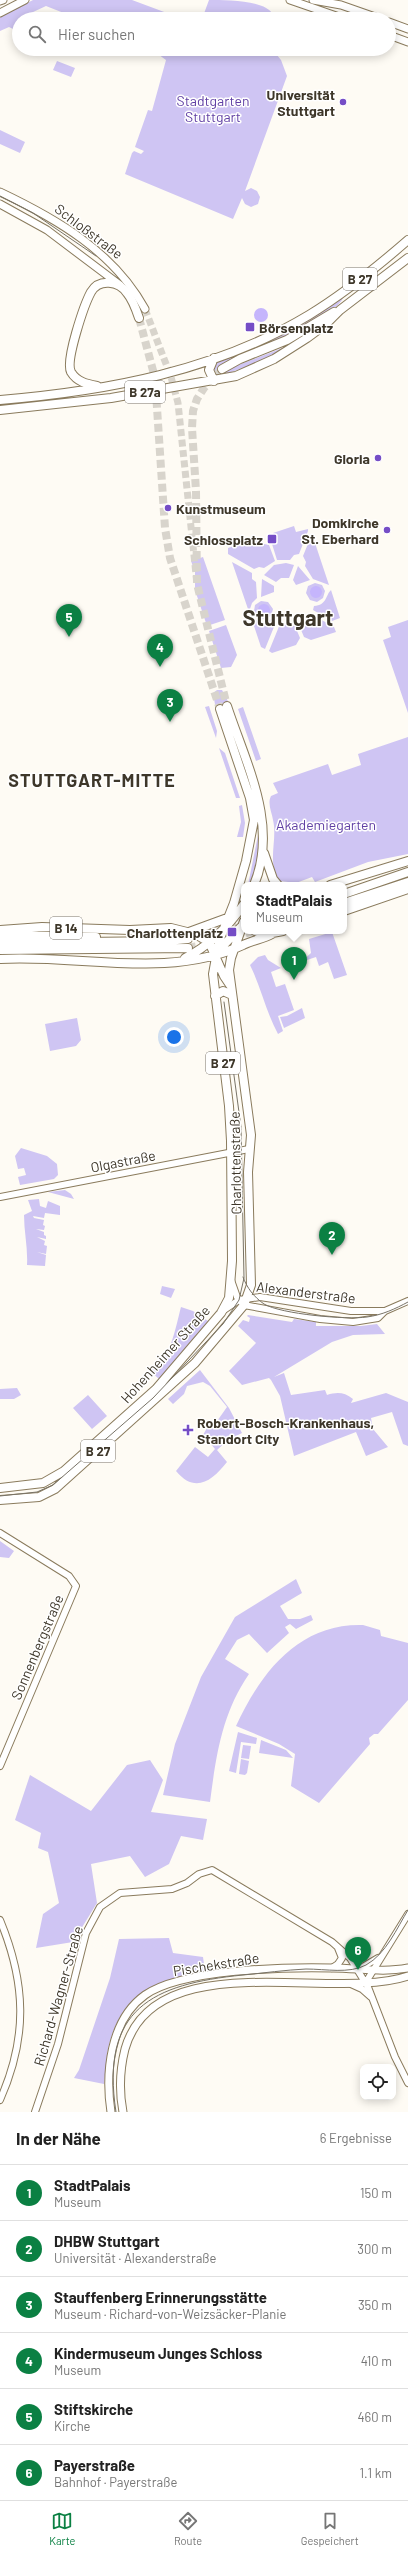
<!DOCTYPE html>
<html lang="de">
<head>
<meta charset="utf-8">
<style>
  body { margin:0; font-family:Barlow,sans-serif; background:#f6f6f6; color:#222 }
  .controls { position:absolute; right:12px; bottom:12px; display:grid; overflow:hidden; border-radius:8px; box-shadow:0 2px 10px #0003 }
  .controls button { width:36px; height:36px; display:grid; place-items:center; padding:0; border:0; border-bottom:1px solid #e0e0e0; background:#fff; color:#222; font:20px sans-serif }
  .you { position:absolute; left:174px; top:1037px; width:14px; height:14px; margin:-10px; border:3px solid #fff; border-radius:50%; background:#1a73e8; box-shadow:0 0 0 6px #1a73e833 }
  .badge { display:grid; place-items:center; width:26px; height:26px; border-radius:50%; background:#0b8043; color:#fff; font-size:13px; font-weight:700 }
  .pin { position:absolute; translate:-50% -33px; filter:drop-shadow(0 1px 2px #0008) }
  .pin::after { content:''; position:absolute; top:21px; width:14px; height:12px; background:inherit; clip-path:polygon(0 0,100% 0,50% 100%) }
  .popup { position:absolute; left:241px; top:882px; width:106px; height:52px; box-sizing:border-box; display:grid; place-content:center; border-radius:8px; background:#fff; filter:drop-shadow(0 1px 3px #0005); font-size:13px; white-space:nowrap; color:#767676 }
  .popup b { font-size:15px; color:#222 }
  .popup::after { content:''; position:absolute; left:50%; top:100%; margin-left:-8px; border:8px solid transparent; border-top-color:#fff }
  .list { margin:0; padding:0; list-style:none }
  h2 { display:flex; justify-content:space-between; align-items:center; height:52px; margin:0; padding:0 16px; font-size:17px }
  h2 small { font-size:13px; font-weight:400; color:#767676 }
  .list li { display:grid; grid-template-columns:26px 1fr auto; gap:12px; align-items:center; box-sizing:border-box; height:56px; padding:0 16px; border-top:1px solid #e0e0e0 }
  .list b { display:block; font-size:15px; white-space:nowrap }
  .list p { margin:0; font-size:13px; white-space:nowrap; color:#767676 }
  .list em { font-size:13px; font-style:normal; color:#767676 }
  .icon { flex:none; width:22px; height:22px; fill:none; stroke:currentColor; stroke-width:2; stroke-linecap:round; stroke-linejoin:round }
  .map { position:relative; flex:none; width:408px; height:2112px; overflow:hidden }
  .search { position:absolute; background:#fff; box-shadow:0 2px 10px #0003; left:12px; right:12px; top:12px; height:44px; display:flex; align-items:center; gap:10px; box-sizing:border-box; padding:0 14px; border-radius:22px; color:#767676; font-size:15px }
  .sheet { height:388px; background:#fff }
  nav { display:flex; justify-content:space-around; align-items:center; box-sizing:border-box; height:56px; border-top:1px solid #e0e0e0; background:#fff; font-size:11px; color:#767676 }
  nav a { display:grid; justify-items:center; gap:2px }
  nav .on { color:#0b8043 }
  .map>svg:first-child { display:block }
  .green { fill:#cfc5f3 }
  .water { fill:#c5b5fc }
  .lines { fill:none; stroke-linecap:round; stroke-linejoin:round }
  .secondary-tunnel { stroke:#d8d4cc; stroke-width:7; stroke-dasharray:7 3.5; stroke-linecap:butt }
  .primary-tunnel { stroke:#d8d4cc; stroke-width:8; stroke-dasharray:8 4; stroke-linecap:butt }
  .tertiary-casing { stroke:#8a7b5d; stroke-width:8 }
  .secondary-casing { stroke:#8a7b5d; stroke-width:9 }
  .primary-casing { stroke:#8a7b5d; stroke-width:10 }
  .tertiary { stroke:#fff; stroke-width:6 }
  .secondary { stroke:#fff; stroke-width:7 }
  .primary { stroke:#fff; stroke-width:8 }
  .tram { stroke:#787367; stroke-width:1 }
  .poi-dot { fill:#754dc6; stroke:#fff; stroke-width:1.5 }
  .labels { text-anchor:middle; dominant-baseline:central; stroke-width:3; stroke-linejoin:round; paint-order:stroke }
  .shield { fill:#fff; stroke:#78736a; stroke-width:1 }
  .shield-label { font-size:13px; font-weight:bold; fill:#3e372a }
  .poi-label { font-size:14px; font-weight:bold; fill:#3e372a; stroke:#fff; text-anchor:end }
  .park-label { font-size:14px; fill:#603fa4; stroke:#fff }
  .street-label { font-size:14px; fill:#3e372a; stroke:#fff }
  .district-label { font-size:18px; font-weight:bold; letter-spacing:1px; fill:#3e372a; stroke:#fff }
  .town-label { font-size:22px; font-weight:bold; fill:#3e372a; stroke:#fff }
</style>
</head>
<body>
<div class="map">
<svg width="408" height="2112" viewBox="0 0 408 2112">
  <rect width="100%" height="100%" fill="#fefbf4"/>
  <path class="green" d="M 33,0 L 132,0 L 183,19 L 79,19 L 46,6 L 18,19 L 13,29 L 9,27 L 0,31 L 0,17 Z
    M 209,0 C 227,0 267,0 273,15 L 271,19 L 202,19 Z
    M 151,49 L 272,49 L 281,60 L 287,76 L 245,191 L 251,188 L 257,191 L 260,197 L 258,204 L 251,207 L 245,204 L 242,198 L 233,219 L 125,174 L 132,153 L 134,151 L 141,154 L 144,151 L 135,147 L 136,144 L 148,110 L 152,111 L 166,60 Z
    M 57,61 L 75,68 L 71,77 L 53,70 Z
    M 0,130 L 25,142 L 20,153 L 0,144 Z
    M 343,298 C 336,315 274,342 254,350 L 253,348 L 280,336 Z
    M 290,345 C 266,359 243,370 216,376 L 213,369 L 218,362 L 246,351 L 223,371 Z
    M 294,526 L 296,532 L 308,529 L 308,531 L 299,554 L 294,555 L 290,560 L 277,560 L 272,544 L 276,539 L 273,533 Z
    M 312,534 L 329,585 L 313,579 L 305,566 L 306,562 L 303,556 Z
    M 261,537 L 264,544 L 269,545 L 275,561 L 264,568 L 259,567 L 254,569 L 228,554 L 228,548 Z
    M 203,557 L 225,620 L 207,626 L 195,590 L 195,572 L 191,561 Z
    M 232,562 L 252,573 L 252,579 L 256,582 L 257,598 L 252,603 L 249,612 Z
    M 286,563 L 294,565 L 289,578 L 281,578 L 276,582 L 264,575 L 274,565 Z
    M 298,566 L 310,580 L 296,585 L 293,580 Z
    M 262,579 L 274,586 L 274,592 L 261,597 Z
    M 315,583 L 322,585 L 325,591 L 323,598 L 317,602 L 310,600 L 306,593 L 308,586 Z
    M 331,590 L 340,618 L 332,621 L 313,610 L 314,606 C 327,605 325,596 331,590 Z
    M 261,601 L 268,602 L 273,609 L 271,616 L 264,619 L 258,617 L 254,611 L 255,605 Z
    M 311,614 L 334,627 L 336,632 L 311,640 L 304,637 L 299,625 Z
    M 251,617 L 261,623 L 272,619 L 276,622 L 265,649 L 261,647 Z
    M 408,620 L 408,713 L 383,640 L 391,637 L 388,627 Z
    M 280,624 L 295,626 L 300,638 L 296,645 L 272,653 L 269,651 Z
    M 226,625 L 237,655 L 231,667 L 221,668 L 209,631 Z
    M 217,690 L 222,690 L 230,705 L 216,710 L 213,693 Z
    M 209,706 L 217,731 L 216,738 L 205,707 Z
    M 243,707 L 261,759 L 256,761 L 238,709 Z
    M 408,737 L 408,854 L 368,862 L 315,882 L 312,877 L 296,883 L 280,881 C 266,864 278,840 273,820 C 272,812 267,804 271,796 L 278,793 L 273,783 L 328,764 L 332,775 L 361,765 L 358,754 Z
    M 219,748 L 225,753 L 240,798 L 236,798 Z
    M 242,805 L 245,823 L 243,837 L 237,837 L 241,822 L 239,806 Z
    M 258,808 L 260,852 L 251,885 L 248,885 L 258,835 Z
    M 332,932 L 347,975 L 334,979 L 328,962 L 319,966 L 316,957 L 301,962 L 311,953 L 309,939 Z
    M 265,955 L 268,960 L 281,968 L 271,972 L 276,987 L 285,984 L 294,1010 L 278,1016 L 283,1031 L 278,1034 C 266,1012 261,987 250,965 L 258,957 Z
    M 302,1008 L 305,1018 L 284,1028 L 280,1017 L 287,1016 Z
    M 77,1018 L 81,1040 L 76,1046 L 50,1051 L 45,1024 Z
    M 21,1148 L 47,1156 L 57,1164 L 58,1175 L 54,1179 L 20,1185 L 18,1177 L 26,1175 L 24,1168 L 18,1169 L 15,1156 Z
    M 65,1190 L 71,1194 L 74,1199 L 48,1192 Z
    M 39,1199 L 40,1206 L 46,1208 L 48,1201 L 60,1206 L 60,1215 L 45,1213 L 44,1218 L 33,1216 L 34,1218 L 44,1220 L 43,1225 L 45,1226 L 44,1230 L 36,1229 L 44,1232 L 44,1235 L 46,1236 L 46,1239 L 37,1237 L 45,1241 L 44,1245 L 47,1246 L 46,1254 L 37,1252 L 46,1255 L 45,1266 L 27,1265 C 28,1248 24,1232 24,1215 L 32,1211 L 28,1200 Z
    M 162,1286 L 175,1289 L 171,1298 L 160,1294 Z
    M 181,1307 L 193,1311 L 208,1321 L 159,1379 L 149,1370 C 170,1365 176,1325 181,1307 Z
    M 248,1315 L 292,1322 L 294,1319 L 316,1322 L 316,1326 L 361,1326 L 377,1324 L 385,1334 L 353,1335 L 332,1342 L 274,1377 L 284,1373 L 291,1395 L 325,1390 L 327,1395 C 337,1392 344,1392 353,1399 L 351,1403 L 386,1393 L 408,1402 L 408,1446 L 403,1444 L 392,1412 L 371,1418 L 373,1429 L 388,1447 L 366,1456 L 356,1432 L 294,1456 L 280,1396 L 271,1380 L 269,1378 L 242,1385 L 229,1371 L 256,1343 L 238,1326 L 243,1320 L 249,1322 L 250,1318 L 247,1316 Z
    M 200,1370 L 229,1408 L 242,1433 L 228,1440 L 217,1450 L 227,1462 C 212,1481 195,1494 176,1471 L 195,1447 L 208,1457 L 215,1449 L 203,1435 L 211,1421 L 215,1424 L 227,1407 L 210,1386 L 203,1382 L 187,1386 L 184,1394 L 173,1404 L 168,1399 Z
    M 17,1388 L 21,1395 L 14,1399 L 0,1399 L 0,1389 Z
    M 88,1395 L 107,1416 L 92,1429 L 73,1408 Z
    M 0,1541 L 14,1551 L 9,1558 L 0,1557 Z
    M 296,1579 L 302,1593 L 280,1606 L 288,1619 L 300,1619 L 311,1615 L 313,1620 L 296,1629 L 290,1624 L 285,1627 L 289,1633 L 267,1653 L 249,1634 L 237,1640 L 225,1659 L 249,1674 C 222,1713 216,1756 210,1802 L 163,1795 L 175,1744 L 201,1677 L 235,1617 Z
    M 363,1625 L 380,1630 L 381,1636 L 408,1643 L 408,1700 L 378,1734 L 374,1734 L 369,1738 L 370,1744 L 319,1803 L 291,1786 L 295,1754 L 279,1744 L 236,1726 C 261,1672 299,1623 363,1625 Z
    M 238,1732 L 257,1738 L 256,1744 L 241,1742 L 236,1773 L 229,1771 Z
    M 261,1740 L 286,1750 L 293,1758 L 259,1753 Z
    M 243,1745 L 251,1746 L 249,1759 L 241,1758 Z
    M 241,1759 L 249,1761 L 247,1773 L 245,1775 L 239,1774 Z
    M 150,1760 L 163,1780 L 151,1812 L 207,1819 L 203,1840 L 181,1836 L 169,1864 L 145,1877 L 130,1856 L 91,1864 L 97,1903 L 73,1942 L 36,1948 L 43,1914 L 59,1903 L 48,1852 L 38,1848 L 41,1833 L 15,1820 L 30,1775 L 91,1811 L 127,1765 Z
    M 169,1938 L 173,1953 L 203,1957 L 205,1971 C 158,1980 125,1991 110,2041 C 106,2054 106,2070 104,2084 L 74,2078 L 79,2070 L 110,1978 L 119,1939 Z"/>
  <path class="water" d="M254 315a7 7 0 1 1 14 0a7 7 0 1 1-14 0Z
    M310 592a6 6 0 1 1 12 0a6 6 0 1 1-12 0Z
    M258 610a6 6 0 1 1 12 0a6 6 0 1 1-12 0Z"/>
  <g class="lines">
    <path class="secondary-tunnel" d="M 145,309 L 171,377 L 178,403 L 197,584"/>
    <path class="primary-tunnel" d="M 139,318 L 155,378 L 165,528 L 170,558 L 220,709
      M 222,369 L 204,388 L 197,399 L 193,411 L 192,428 L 196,491 L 197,584 L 227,706
      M 194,937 L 244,925
      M 234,937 L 253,931
      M 188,948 L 207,944"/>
    <defs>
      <path id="tertiary" d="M 0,1197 L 249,1149
        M 231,1280 L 237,1297 L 244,1305 L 320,1319 L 353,1322 L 378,1318 L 385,1311 L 408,1301
        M 224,1310 L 239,1300 L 260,1297 L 351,1311 L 385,1311
        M 0,1533 L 69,1576 L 76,1586 L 0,1766
        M 0,1920 C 26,1983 28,2037 0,2100
        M 332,1968 L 338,1964 L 342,1958 L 338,1948
        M 361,1968 L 378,1958
        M 366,1982 L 408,1914
        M 351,1984 L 362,1989 L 371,1997
        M 35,2112 L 58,2044 L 86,1933 L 100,1907 L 120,1893 L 172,1889 L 187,1883 L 199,1874 L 212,1870 L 332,1942 L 350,1958 L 368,1987 L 395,2057 L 408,2083"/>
      <path id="secondary" d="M 290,0 L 345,19
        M 313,0 L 341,5 L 381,19
        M 0,1 L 3,0
        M 0,13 L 25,0
        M 389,22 L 408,29
        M 389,35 L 408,42
        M 0,192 C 57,219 114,252 145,309
        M 0,204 L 47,230 L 120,285
        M 111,2112 C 105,2073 110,2020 145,1995 C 182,1969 286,1967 332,1968 C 358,1968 383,1973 408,1968
        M 123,2112 C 119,2091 120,2069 125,2049 C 155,1943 333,2002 408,1976"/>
      <path id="primary" d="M 222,369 L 240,359 L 287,340 L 334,312
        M 214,381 L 209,370 L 214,358
        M 97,386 C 87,384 77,382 71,372 C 65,361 84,305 91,292 C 99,278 119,281 127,293 C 133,300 136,309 139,318
        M 0,400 C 107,391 216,371 309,315 C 345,293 377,267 408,240
        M 0,410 L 111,398 L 236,376 L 274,359 L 307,338 L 326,324 L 340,310 L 408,258
        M 227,706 C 246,764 279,825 254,885
        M 264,853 L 273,879 L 278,885
        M 330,885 L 408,861
        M 344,894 L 408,872
        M 344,903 L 408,882
        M 344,911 L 408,889
        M 0,930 L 42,927 L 130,930 L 171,928 L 195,934 L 209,942 L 224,976 L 230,985
        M 255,931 L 267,934 L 283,931
        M 189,932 L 230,917
        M 1,935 L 96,937
        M 0,943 L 166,941 L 188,939
        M 0,950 L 188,948
        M 219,950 L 241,927
        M 185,958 C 209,946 228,927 244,904
        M 0,959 C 80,954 167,980 243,945 C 253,940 263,939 272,934
        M 215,996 L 223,991 L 232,995
        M 0,1488 L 43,1483 L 64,1471 L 156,1389 L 221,1313 L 229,1298 L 232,1261 L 231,1141 L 229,1106 L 213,974 L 219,941 L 234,903 L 246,861 L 254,820 L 250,798 L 220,709
        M 0,1500 L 39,1497 L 55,1489 L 195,1363 L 244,1305 L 251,1285 L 248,1172 L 251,1135 L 229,970 L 231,958 L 244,921"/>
    </defs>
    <use href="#tertiary" class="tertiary-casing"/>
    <use href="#secondary" class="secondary-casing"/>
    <use href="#primary" class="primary-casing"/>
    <use href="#tertiary" class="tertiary"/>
    <use href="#secondary" class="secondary"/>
    <use href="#primary" class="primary"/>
    <path class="tram" d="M 0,196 L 33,213 L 96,256
      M 243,1277 C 247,1288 254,1297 264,1304 C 281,1314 346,1320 367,1317 C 382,1315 395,1309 408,1302
      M 0,1496 L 37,1492 L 53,1485 L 153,1398 L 223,1324 L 239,1300 L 244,1278 L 241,1127 L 224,1002
      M 116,2112 C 100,2009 152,1984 243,1975 C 264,1973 285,1970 306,1969 C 326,1969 349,1974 366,1965 C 386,1954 397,1928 408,1910"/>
  </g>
  <g class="poi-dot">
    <circle cx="343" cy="102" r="4"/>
    <rect x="245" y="322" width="10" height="10" rx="2"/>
    <circle cx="378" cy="458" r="4"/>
    <circle cx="168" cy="508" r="4"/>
    <circle cx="387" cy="530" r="4"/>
    <rect x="267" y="534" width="10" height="10" rx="2"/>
    <rect x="227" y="927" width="10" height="10" rx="2"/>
    <path d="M186 1424h4v4h4v4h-4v4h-4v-4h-4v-4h4z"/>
  </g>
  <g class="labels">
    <g class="shield">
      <rect x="343" y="268" width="34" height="22" rx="3"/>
      <rect x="125" y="381" width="40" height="22" rx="3"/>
      <rect x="50" y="917" width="32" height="22" rx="3"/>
      <rect x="206" y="1052" width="34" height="22" rx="3"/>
      <rect x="81" y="1440" width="34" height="22" rx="3"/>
    </g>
    <g class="shield-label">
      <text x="360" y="279">B 27</text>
      <text x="145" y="392">B 27a</text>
      <text x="66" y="928">B 14</text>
      <text x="223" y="1063">B 27</text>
      <text x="98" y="1451">B 27</text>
    </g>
    <g class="poi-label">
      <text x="335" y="94">Universität<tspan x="335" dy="16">Stuttgart</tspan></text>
      <text x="259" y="327" text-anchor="start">Börsenplatz</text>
      <text x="370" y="458">Gloria</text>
      <text x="176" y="508" text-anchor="start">Kunstmuseum</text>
      <text x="379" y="522">Domkirche<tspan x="379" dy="16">St. Eberhard</tspan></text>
      <text x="263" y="539">Schlossplatz</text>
      <text x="223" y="932">Charlottenplatz</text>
      <text x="197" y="1422" text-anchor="start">Robert-Bosch-Krankenhaus,<tspan x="197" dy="16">Standort City</tspan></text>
    </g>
    <g class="park-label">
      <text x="213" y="100">Stadtgarten<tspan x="213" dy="16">Stuttgart</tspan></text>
      <text x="326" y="824">Akademiegarten</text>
    </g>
    <g class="street-label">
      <text transform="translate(89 231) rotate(37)">Schloßstraße</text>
      <text transform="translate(123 1161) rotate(-11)">Olgastraße</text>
      <text transform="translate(235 1163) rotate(-91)">Charlottenstraße</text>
      <text transform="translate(306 1292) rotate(7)">Alexanderstraße</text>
      <text transform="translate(165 1354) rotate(-48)">Hohenheimer Straße</text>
      <text transform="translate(37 1647) rotate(-67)">Sonnenbergstraße</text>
      <text transform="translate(216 1964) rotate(-9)">Pischekstraße</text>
      <text transform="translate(58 1996) rotate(-74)">Richard-Wagner-Straße</text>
    </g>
    <g class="district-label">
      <text x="92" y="780">STUTTGART-MITTE</text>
    </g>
    <g class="town-label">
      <text x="288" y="617">Stuttgart</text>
    </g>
  </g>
</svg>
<div class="controls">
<button><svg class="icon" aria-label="locate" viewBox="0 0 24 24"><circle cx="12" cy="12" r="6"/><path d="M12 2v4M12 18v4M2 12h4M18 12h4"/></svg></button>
</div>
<div class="you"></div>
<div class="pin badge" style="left:294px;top:980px">1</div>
<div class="popup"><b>StadtPalais</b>Museum</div>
<div class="pin badge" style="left:332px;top:1255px">2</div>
<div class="pin badge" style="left:170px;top:722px">3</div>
<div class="pin badge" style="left:160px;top:667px">4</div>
<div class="pin badge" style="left:69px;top:637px">5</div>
<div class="pin badge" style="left:358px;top:1970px">6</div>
<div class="search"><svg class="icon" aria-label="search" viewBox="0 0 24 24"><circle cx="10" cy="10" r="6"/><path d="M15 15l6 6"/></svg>Hier suchen</div>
</div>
<section class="sheet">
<h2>In der Nähe<small>6 Ergebnisse</small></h2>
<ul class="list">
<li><span class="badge">1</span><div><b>StadtPalais</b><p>Museum</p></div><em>150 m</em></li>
<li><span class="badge">2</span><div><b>DHBW Stuttgart</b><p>Universität · Alexanderstraße</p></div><em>300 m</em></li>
<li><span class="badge">3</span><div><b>Stauffenberg Erinnerungsstätte</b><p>Museum · Richard-von-Weizsäcker-Planie</p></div><em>350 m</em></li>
<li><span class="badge">4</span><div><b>Kindermuseum Junges Schloss</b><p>Museum</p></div><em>410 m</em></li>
<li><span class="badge">5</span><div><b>Stiftskirche</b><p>Kirche</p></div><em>460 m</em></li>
<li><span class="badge">6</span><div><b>Payerstraße</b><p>Bahnhof · Payerstraße</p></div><em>1.1 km</em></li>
</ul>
</section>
<nav>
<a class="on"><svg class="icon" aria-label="map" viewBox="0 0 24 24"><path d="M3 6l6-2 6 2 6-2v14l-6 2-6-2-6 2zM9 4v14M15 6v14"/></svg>Karte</a>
<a><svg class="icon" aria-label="directions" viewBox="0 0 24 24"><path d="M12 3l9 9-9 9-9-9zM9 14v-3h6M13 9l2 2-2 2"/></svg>Route</a>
<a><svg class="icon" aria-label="saved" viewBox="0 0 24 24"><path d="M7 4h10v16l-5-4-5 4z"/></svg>Gespeichert</a>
</nav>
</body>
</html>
